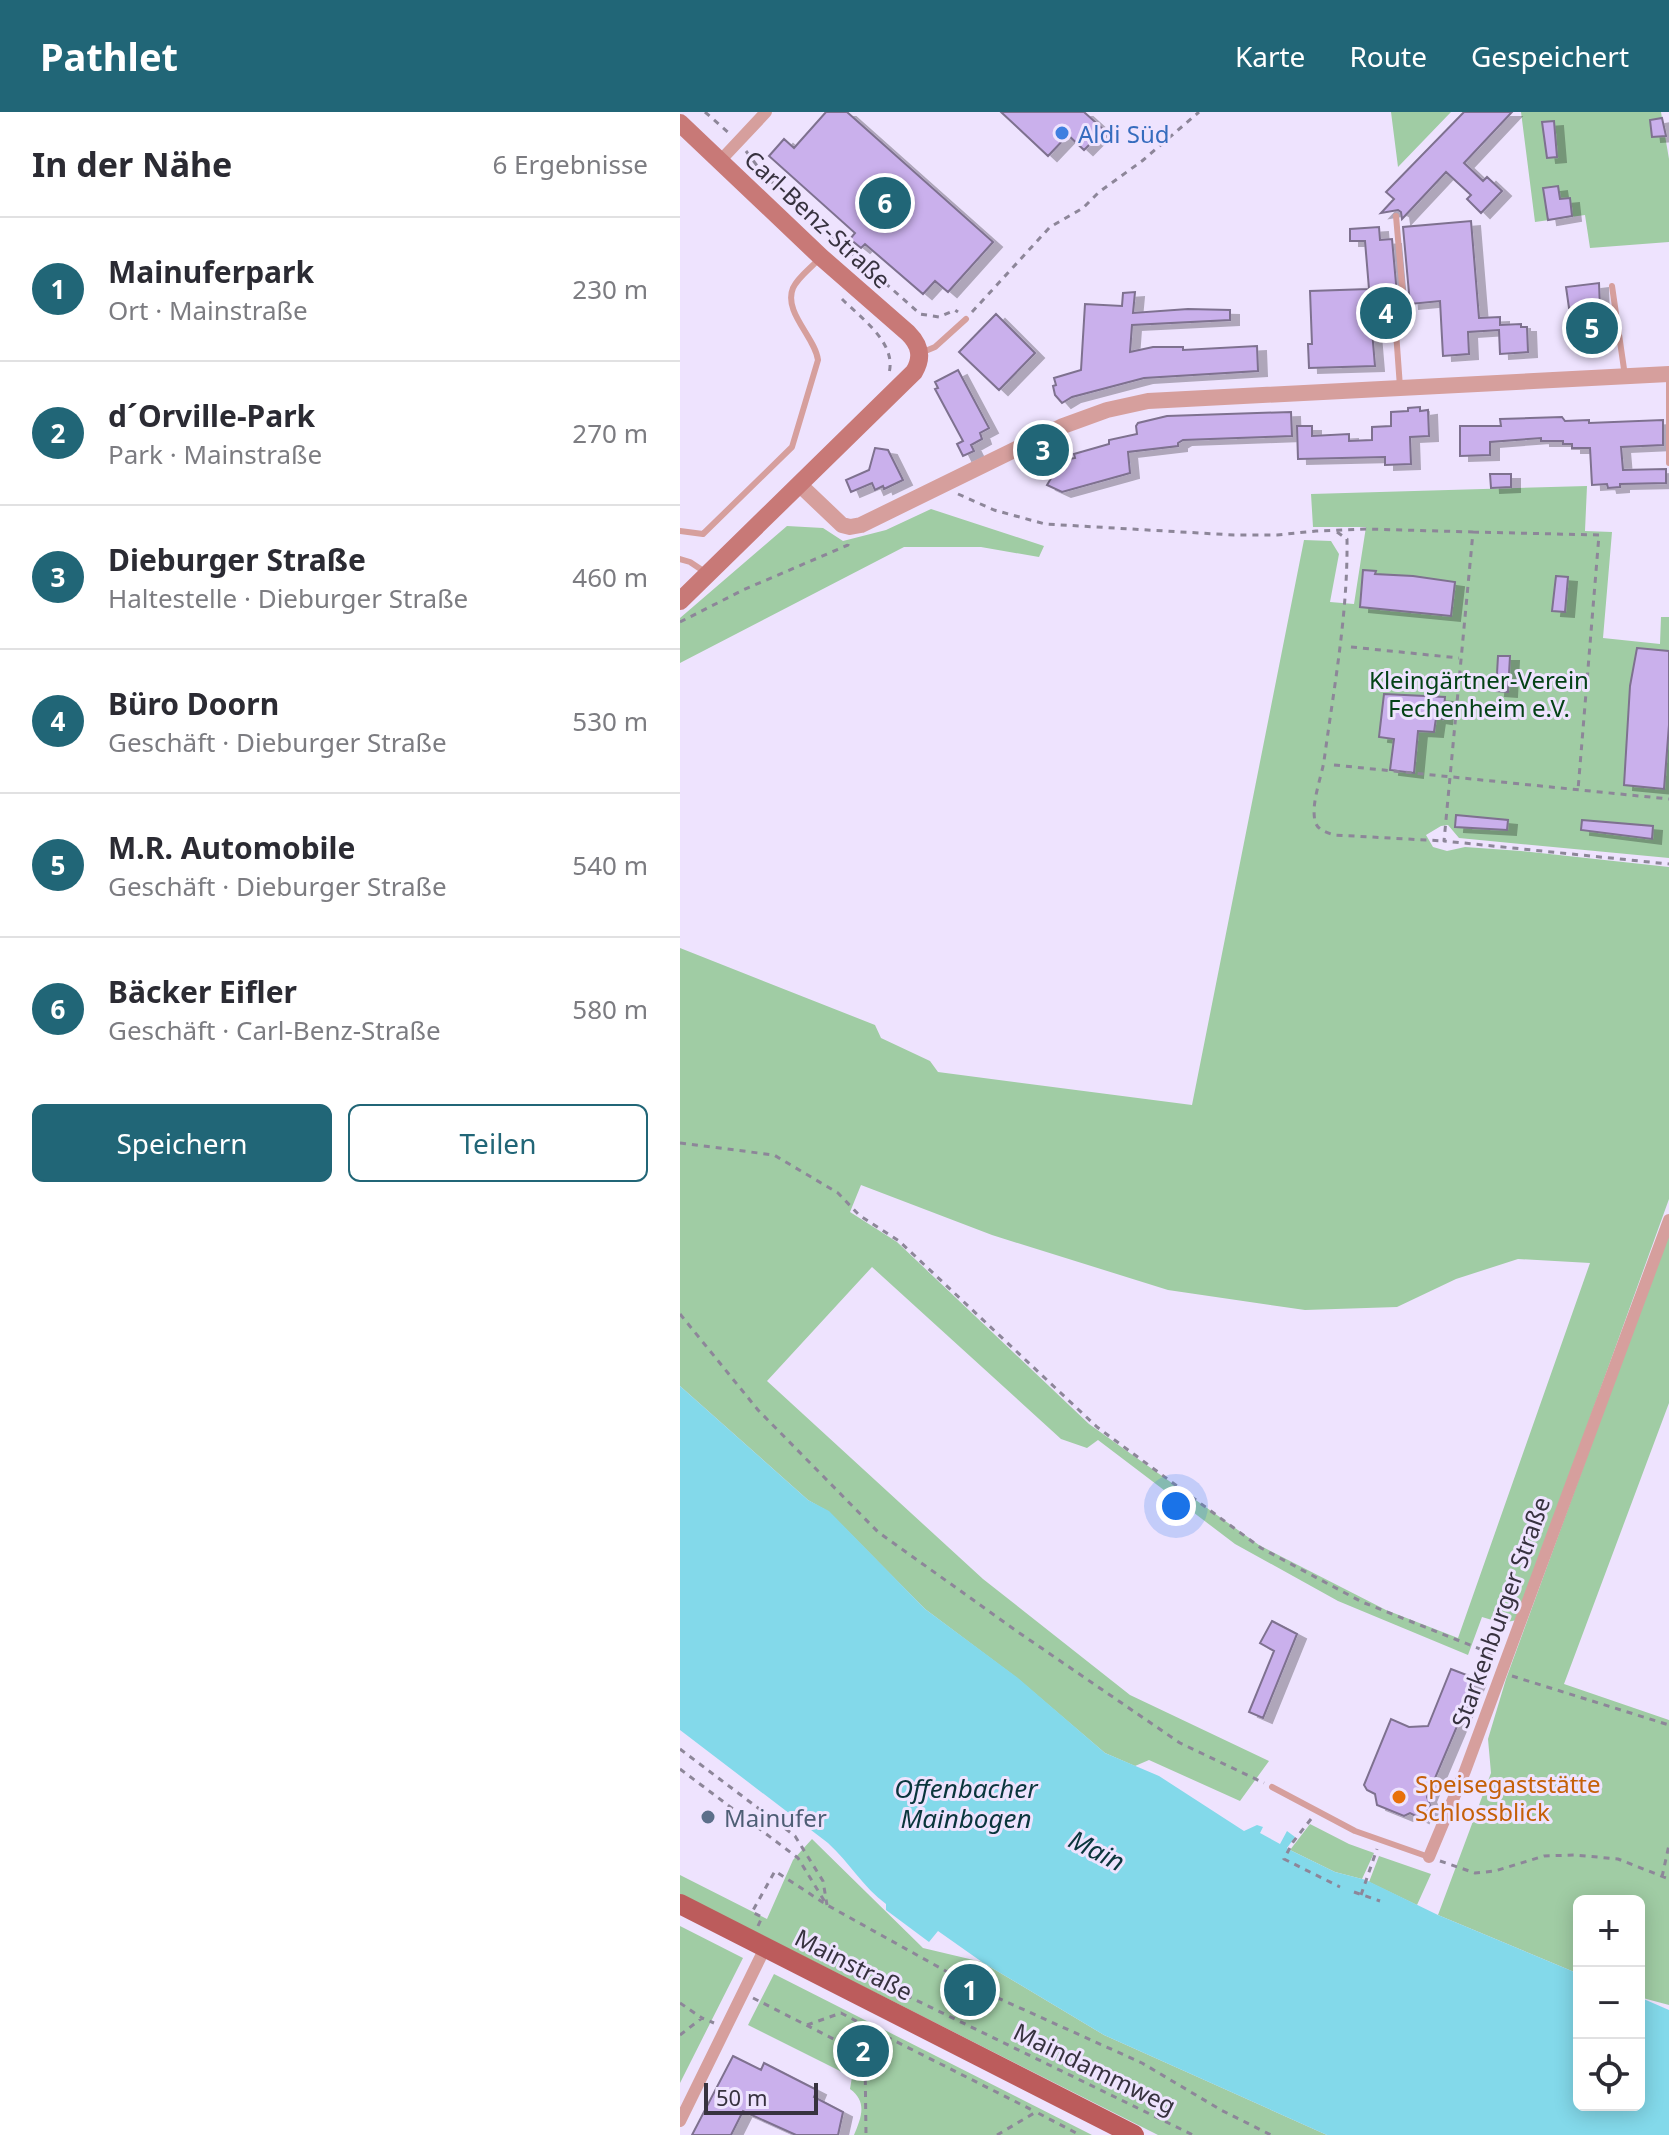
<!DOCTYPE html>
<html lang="de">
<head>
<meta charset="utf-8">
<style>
  body { margin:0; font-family:"Noto Sans",sans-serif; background:#f2f2f3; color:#2b2b33 }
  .controls { position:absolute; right:24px; bottom:24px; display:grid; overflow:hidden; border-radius:12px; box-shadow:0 4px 20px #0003 }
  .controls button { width:72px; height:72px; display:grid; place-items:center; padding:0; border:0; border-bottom:2px solid #e1e1e2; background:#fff; color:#2b2b33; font:40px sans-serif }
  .scale { position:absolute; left:24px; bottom:20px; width:114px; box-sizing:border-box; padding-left:8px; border:4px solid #37323f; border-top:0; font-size:22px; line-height:28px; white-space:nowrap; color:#37323f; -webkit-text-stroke:6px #eee3fe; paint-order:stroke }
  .you { position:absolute; left:496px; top:1394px; width:28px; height:28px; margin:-20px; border:6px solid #fff; border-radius:50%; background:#1a73e8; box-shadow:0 0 0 12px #1a73e833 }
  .badge { display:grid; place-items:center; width:52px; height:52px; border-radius:50%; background:#216677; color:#fff; font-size:26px; font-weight:700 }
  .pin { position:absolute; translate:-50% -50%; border:4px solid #fff; box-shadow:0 2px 8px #0006 }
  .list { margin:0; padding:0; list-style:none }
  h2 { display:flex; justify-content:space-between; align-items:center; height:104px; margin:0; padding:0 32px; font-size:34px }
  h2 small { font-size:26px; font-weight:400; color:#7c7c81 }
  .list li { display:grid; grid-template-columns:52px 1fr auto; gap:24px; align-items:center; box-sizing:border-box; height:144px; padding:0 32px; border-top:2px solid #e1e1e2 }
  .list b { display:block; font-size:30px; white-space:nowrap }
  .list p { margin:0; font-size:26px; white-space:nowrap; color:#7c7c81 }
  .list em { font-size:26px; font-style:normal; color:#7c7c81 }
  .actions { display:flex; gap:16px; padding:24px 32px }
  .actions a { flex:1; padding:18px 0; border:2px solid #216677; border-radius:12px; text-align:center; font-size:28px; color:#216677 }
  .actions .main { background:#216677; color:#fff }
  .icon { flex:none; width:44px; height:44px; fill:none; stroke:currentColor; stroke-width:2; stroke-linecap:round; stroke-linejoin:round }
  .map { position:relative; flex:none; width:989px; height:2023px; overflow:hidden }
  header { display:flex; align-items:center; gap:48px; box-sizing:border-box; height:112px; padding:0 40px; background:#216677; color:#fff }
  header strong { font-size:38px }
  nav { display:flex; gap:44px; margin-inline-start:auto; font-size:28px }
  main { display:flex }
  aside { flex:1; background:#fff }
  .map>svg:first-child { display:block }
  .green { fill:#a0cca4; fill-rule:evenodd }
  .water { fill:#83d9ea }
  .building { fill:#cab0ec; stroke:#7e718f; stroke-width:2; filter:url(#shadow) }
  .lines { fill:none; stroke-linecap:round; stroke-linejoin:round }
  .path { stroke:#8d8699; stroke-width:3; stroke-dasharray:6 6; stroke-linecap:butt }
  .service { stroke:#d69f9d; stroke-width:6 }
  .minor { stroke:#d69f9d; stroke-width:12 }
  .tertiary { stroke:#d69f9d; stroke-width:16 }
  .secondary { stroke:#c87977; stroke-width:18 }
  .primary { stroke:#bc5c5c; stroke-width:20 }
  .shop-dot { fill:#3f7fe0; stroke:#eee3fe; stroke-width:3 }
  .food-dot { fill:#e8710a; stroke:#eee3fe; stroke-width:3 }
  .service-dot { fill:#5c6f8a; stroke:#eee3fe; stroke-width:3 }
  .labels { text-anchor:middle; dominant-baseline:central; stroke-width:6; stroke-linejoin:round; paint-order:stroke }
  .shop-label { font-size:24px; fill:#366cbe; stroke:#eee3fe; text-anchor:start }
  .street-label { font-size:24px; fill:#37323f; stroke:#eee3fe }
  .park-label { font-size:24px; fill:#044216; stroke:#eee3fe }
  .food-label { font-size:24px; fill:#c56008; stroke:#eee3fe; text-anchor:start }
  .service-label { font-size:24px; fill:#4e5e75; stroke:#eee3fe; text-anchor:start }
  .water-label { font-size:26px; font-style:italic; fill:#0a353c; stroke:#eee3fe }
</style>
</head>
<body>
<header>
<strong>Pathlet</strong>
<nav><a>Karte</a><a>Route</a><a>Gespeichert</a></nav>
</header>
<main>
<aside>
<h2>In der Nähe<small>6 Ergebnisse</small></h2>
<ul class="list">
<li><span class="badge">1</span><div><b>Mainuferpark</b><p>Ort · Mainstraße</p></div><em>230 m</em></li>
<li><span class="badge">2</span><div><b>d´Orville-Park</b><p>Park · Mainstraße</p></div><em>270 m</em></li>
<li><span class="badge">3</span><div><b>Dieburger Straße</b><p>Haltestelle · Dieburger Straße</p></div><em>460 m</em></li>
<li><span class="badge">4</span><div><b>Büro Doorn</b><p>Geschäft · Dieburger Straße</p></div><em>530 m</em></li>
<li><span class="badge">5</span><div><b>M.R. Automobile</b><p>Geschäft · Dieburger Straße</p></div><em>540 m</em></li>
<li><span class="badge">6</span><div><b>Bäcker Eifler</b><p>Geschäft · Carl-Benz-Straße</p></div><em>580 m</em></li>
</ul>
<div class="actions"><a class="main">Speichern</a><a>Teilen</a></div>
</aside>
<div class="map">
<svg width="989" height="2023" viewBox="0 0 989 2023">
  <defs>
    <filter id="shadow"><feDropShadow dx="9" dy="5" stdDeviation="0" flood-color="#0004"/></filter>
  </defs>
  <rect width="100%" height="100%" fill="#eee3fe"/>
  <path class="green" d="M 711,0 L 771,0 L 718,55 Z
    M 841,0 L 981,0 L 989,47 L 989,130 L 910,136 L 905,103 L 855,110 Z
    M 907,374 L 905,419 L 932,420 L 923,526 L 980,532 L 981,505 L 989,505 L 989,746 L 779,726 L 768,713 L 761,714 L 746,723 L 753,735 L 767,739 L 785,735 L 841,739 L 989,755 L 989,1087 L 837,1508 L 822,1511 L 802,1505 L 788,1543 L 658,1489 L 555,1432 L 418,1328 L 407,1336 L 381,1327 L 192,1155 L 87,1269 L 303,1467 L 450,1583 L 589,1649 L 560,1689 L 469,1648 L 455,1654 L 425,1641 L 337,1566 L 245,1497 L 149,1400 L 128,1388 L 0,1274 L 0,836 L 195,913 L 201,926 L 250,949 L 258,960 L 512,993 L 624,428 L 651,429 L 659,442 L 650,490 L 674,492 L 686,415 L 633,415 L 631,382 ZM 181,1073 L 312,1123 L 488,1178 L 625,1198 L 717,1195 L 776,1167 L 838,1147 L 910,1151 L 778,1526 L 706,1498 L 579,1433 L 409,1312 L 217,1130 L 170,1100 Z
    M 251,397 L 364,434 L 359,445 L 301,435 L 224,435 L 0,551 L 0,506 L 107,414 L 143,416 L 163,429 L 206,418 Z
    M 989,1120 L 989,1291 L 884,1572 L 989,1608 L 989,1893 L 959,1885 L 959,1789 L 899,1789 L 899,1862 L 758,1803 L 811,1661 L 808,1627 L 826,1567 Z
    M 630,1712 L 669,1732 L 694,1741 L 682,1767 L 655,1760 L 610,1738 Z
    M 132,1727 L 243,1836 L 302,1850 L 424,1923 L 647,2023 L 478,2023 L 0,1782 L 0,1763 L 87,1807 L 113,1748 Z
    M 699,1744 L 751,1762 L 737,1793 L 689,1770 Z
    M 0,1814 L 63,1846 L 0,1971 Z
    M 94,1862 L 412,2023 L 174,2023 C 181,2006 188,1990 170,1977 L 172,1965 L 68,1913 Z"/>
  <path class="water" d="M 0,1274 L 128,1388 L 149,1399 L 245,1497 L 338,1566 L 425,1641 L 479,1664 L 564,1719 L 577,1713 L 583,1715 L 580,1721 L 600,1732 L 607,1719 L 615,1725 L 607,1736 L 610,1738 L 655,1760 L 686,1768 L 758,1803 L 899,1862 L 899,1993 L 959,1993 L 959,1885 L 989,1898 L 989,2023 L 647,2023 L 424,1923 L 302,1850 L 258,1819 L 249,1830 L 206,1798 L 206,1792 C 184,1776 169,1750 148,1731 L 0,1618 Z"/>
  <path class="building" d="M 146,0 L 167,0 L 313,130 L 268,180 L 255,169 L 243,182 L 185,132 L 181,136 L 170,127 L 175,121 L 89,44 L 104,27 L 114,36 Z
    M 321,0 L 404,0 L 424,18 L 404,38 L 388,23 L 368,44 Z
    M 784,0 L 832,0 L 784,51 L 803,69 L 807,65 L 822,79 L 801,101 L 787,87 L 791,83 L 766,60 L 722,107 L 721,100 L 718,98 L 701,101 L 714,87 L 706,80 Z
    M 982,6 L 986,24 L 972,25 L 970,8 Z
    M 874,9 L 877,45 L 867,46 L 862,10 Z
    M 878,74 L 880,87 L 890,86 L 892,104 L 868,108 L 863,76 Z
    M 791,109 L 799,206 L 820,205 L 820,213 L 841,212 L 841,215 L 847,215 L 848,240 L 820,242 L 819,218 L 788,220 L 789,242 L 763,244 L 760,189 L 730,192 L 723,115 Z
    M 699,115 L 700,128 L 712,127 L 719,205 L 691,207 L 695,254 L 629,256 L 628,232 L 632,232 L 630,179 L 689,177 L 685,129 L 670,129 L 670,117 Z
    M 919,171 L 921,222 L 903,223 L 902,195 L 889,196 L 886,175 Z
    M 455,180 L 453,201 L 508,197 L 550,198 L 550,208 L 452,213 L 450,240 L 473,235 L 503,235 L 503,238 L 577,234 L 578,259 L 464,266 L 392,285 L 382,291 L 375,283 L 373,274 L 376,273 L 374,266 L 401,258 L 405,192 L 442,194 L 443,181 Z
    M 316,202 L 355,241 L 319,278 L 279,240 Z
    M 278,258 L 309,316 L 300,321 L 302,327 L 291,333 L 294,339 L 283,344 L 277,332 L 283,329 L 255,277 L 258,276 L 255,270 Z
    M 740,295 L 740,299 L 748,298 L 749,324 L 730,325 L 731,352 L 705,353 L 705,345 L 618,347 L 617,314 L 632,314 L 632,324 L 669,322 L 669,329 L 692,328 L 692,315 L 711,314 L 711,300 L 728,299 L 728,296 Z
    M 611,300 L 612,324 L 503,328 L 498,331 L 498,334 L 448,340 L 450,361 L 443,363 L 382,380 L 367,373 L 376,358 L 374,350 L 395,346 L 394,342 L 429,332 L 429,328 L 457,322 L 456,314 L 458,311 L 487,304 Z
    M 882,305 L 885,309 L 909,308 L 909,311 L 983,308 L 983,333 L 941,335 L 943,358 L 986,357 L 986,371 L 940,372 L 940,375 L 928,376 L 927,372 L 912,373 L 910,336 L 892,336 L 892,332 L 883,332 L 883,329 L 861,329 L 861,326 L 810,330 L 810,343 L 780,344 L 780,314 L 821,314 L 820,307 Z
    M 195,336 L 208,338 L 223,368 L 204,377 L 203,374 L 195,378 L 192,371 L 171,380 L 166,368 L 189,358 Z
    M 810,362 L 831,362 L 831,375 L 811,376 Z
    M 683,458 L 696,459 L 695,462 L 733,464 L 775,470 L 771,504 L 680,495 Z
    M 876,464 L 888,465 L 885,500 L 872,499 Z
    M 957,536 L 989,539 L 989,613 L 984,677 L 944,673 L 950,574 Z
    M 818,544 L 830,544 L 828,580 L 816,579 Z
    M 704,582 L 765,585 L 763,607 L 756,606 L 754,620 L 738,619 L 734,661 L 710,658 L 714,627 L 699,625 Z
    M 776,703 L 828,708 L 827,718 L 775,715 Z
    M 902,708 L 973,714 L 972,727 L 901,718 Z
    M 592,1509 L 617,1522 L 583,1606 L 569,1600 L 594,1539 L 580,1531 Z
    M 771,1557 L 797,1567 L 747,1685 L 750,1693 L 748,1699 L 742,1701 L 740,1706 L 730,1701 L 724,1704 L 697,1693 L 695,1682 L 687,1678 L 684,1673 L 711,1607 L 729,1615 L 748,1614 Z
    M 53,1944 L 81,1958 L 84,1951 L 137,1978 L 134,1985 L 163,2000 L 158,2023 L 116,2023 L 63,1999 L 51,2023 L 12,2023 Z"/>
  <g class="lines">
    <path class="path" d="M 25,0 L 49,21
      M 66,39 L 84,63 L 240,202 L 259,205 L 275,198 L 278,200
      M 162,187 C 181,206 217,231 209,261
      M 292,200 L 370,115 L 403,96 L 419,80 L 462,49 L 519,0
      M 278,382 L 314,398 L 365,412 L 554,423 L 597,423 L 636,419 L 686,417 L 793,420 L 764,729 L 989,752
      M 657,420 L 667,427 C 668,501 654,575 644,649 C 641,667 631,691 635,709 C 637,718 646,720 654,723 L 764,729
      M 793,420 L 919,423 L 898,678
      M 0,510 L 63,478 L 168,433 L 168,430
      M 671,535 L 779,546
      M 654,653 L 989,687
      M 0,1031 L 94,1043 L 158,1081 L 179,1103 L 219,1129 L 417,1315 L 581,1436 L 682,1490 L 815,1543
      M 0,1202 L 78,1298 L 198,1420 L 338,1520 L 500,1631 L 584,1671
      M 832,1564 L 989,1613
      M 0,1637 L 115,1724 L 143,1769 L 147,1793
      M 0,1657 L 118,1746 L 145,1790
      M 631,1707 L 613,1730 L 604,1747 L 660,1775
      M 760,1749 L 795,1761 L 815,1759 L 864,1744 L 895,1743 L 938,1747 L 989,1767
      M 982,1765 L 989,1733
      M 674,1780 L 700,1789
      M 681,1783 L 697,1737
      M 78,1814 L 82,1805 L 72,1800 L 95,1759 L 147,1793 L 298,1877 L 462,1951 L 541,1998 L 591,2023
      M 129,1836 L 513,2023
      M 73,1886 L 185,1943 L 203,1923 L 356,2000
      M 0,1891 L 22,1906
      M 127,1913 L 161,1901 L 203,1923
      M 0,1923 L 22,1906 L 34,1911
      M 185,1943 L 186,2023
      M 317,2023 L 356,2000 L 400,2023"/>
    <path class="service" d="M 716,104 L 725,207 L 716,220 L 720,275
      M 932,174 L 945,264
      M 243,240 L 255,235 L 286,207
      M 989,262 L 989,351
      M 0,419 L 23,422 L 112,335 L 138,248 C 135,225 103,200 113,176 C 118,165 131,156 139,147
      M 0,447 L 10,450 L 25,460
      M 592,1675 L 675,1719 L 749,1745"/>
    <path class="minor" d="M 40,49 L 86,0
      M 749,1745 L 785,1659 L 989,1108
      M 0,2009 L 85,1836"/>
    <path class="tertiary" d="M 120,373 L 162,413 L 170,415 L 181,413 L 383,314 L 427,298 L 468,289 L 989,262"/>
    <path class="secondary" d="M 0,11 L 141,145 L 228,221 C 240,233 243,245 234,260 L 0,489"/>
    <path class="primary" d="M 0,1792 L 454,2023"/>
  </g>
  <circle class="shop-dot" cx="382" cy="21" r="8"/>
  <circle class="food-dot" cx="719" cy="1685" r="8"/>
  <circle class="service-dot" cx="28" cy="1705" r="8"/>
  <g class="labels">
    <g class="shop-label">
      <text x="398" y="21">Aldi Süd</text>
    </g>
    <g class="street-label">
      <text transform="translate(138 107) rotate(43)">Carl-Benz-Straße</text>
      <text transform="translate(820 1500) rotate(-70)">Starkenburger Straße</text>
      <text transform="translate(174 1852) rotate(27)">Mainstraße</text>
      <text transform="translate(415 1956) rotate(26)">Maindammweg</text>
    </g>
    <g class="park-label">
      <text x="799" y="567">Kleingärtner-Verein<tspan x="799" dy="28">Fechenheim e.V.</tspan></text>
    </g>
    <g class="food-label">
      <text x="735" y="1671">Speisegaststätte<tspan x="735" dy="28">Schlossblick</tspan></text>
    </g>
    <g class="service-label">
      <text x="44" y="1705">Mainufer</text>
    </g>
    <g class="water-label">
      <text x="286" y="1676">Offenbacher<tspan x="286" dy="30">Mainbogen</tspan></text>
      <text transform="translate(417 1738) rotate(27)">Main</text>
    </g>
  </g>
</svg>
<div class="controls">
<button>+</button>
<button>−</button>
<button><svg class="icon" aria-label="locate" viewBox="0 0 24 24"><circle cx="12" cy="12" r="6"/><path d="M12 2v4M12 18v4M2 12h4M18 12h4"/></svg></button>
</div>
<div class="scale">50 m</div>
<div class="you"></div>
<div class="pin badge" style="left:290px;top:1878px">1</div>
<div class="pin badge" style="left:183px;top:1939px">2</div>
<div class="pin badge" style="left:363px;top:338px">3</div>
<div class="pin badge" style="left:706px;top:201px">4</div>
<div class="pin badge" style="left:912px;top:216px">5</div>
<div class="pin badge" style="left:205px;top:91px">6</div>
</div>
</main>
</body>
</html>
